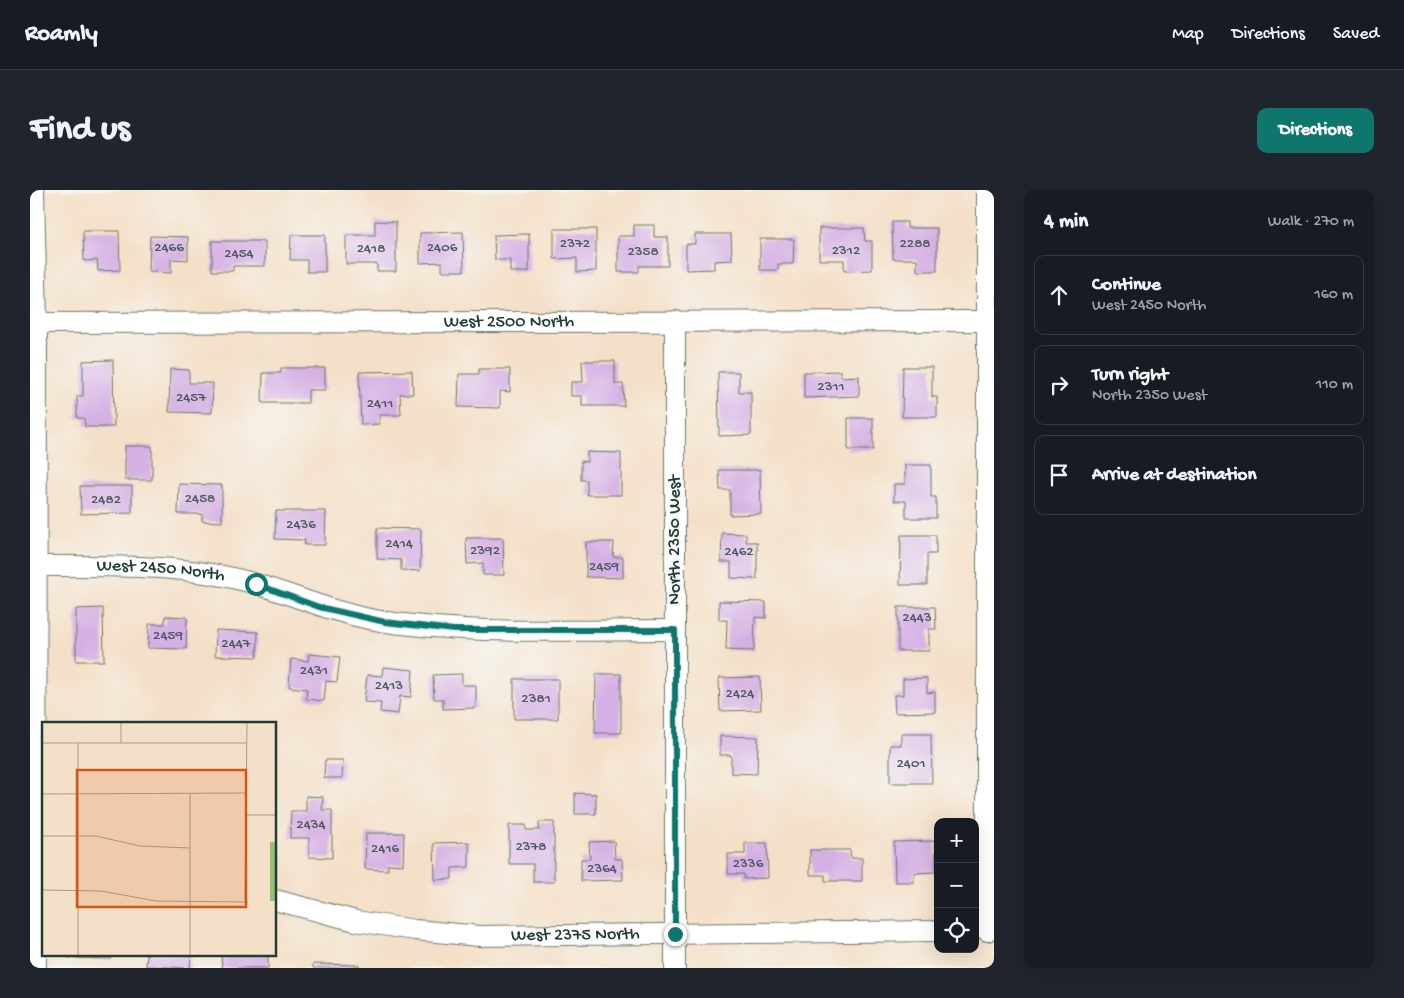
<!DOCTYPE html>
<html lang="en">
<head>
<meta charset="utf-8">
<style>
  body { margin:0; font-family:"Gochi Hand",sans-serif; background:#20242c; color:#f1f3f6 }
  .controls { position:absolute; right:15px; bottom:15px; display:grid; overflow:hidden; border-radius:10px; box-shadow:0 5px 20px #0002 }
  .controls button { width:45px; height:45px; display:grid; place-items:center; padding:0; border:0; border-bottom:1px solid #363941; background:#171b24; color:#f1f3f6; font:25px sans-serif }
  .stop { position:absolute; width:15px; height:15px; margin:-11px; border:4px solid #0f766e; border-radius:50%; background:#fff }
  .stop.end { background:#0f766e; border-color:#fff; box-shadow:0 1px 5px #0008 }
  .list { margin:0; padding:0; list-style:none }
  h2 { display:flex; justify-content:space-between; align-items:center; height:65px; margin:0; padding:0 20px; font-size:21px }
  h2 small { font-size:16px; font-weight:400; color:#9ea1a6 }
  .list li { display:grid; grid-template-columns:32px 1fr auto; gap:15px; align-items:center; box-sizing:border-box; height:80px; margin:0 10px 10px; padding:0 10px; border:1px solid #363941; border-radius:10px }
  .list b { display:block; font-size:19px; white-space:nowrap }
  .list p { margin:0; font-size:16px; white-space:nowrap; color:#9ea1a6 }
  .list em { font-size:16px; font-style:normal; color:#9ea1a6 }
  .icon { flex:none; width:28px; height:28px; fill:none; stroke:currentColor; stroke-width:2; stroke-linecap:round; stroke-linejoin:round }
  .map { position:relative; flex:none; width:964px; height:778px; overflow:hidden; border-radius:10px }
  header { display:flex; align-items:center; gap:30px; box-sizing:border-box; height:70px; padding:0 25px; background:#171b24; border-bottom:1px solid #363941 }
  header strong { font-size:24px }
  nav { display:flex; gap:28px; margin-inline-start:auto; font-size:18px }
  .intro { display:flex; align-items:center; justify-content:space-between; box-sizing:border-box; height:120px; padding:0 30px }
  h1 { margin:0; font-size:35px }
  .button { padding:12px 22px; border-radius:10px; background:#0f766e; color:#fff; font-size:18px; font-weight:700 }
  main { display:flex; gap:30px; padding:0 30px }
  aside { flex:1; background:#171b24; border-radius:10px; box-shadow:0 5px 20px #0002 }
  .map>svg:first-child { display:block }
  .building { fill:#d5b0e4 }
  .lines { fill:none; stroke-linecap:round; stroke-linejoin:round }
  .minor-casing { stroke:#6a7668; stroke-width:22 }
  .minor { stroke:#fff; stroke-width:20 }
  .route { stroke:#0f766e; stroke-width:6 }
  .labels { text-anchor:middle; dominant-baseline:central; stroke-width:4; stroke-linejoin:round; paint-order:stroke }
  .number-label { font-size:15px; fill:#4c5a60 }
  .street-label { font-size:18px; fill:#1f3d34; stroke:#f6f6f2 }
  .inset-road { fill:none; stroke:#9f9f8d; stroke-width:1 }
  .view { fill:#d45610; fill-opacity:0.15; stroke:#d45610; stroke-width:2.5 }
  .inset-edge { fill:none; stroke:#1f3d34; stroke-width:2.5 }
</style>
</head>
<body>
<header>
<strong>Roamly</strong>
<nav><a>Map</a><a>Directions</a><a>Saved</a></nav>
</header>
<div class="intro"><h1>Find us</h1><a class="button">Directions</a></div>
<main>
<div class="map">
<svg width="964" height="778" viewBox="0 0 964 778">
  <rect width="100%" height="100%" fill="#f6f6f2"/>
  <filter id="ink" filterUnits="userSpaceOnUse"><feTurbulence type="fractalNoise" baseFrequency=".02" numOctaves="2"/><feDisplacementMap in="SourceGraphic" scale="10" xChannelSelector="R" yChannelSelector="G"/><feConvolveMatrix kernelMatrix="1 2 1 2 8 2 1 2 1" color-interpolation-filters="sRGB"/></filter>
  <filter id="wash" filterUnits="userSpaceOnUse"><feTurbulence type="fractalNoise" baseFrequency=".0096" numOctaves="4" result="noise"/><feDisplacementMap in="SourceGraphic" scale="20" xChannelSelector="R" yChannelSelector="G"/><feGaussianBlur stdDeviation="1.12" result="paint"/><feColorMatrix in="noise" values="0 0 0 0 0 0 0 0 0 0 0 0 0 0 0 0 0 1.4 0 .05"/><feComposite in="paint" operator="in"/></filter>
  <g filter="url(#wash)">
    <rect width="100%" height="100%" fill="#f4e0c8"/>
    <g id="blocks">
      <path class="building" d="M 345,31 L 366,32 L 366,81 L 347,81 L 347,74 L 316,74 L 316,45 L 345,45 Z
        M 862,32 L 877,32 L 877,38 L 907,38 L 907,81 L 887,81 L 887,69 L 863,69 Z
        M 604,35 L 624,35 L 624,47 L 638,47 L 638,76 L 609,76 L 609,82 L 588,82 L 588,46 L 604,46 Z
        M 789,38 L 834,38 L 835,51 L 842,51 L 842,80 L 814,81 L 814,70 L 789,70 Z
        M 524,39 L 566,39 L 566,81 L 547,82 L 547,68 L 524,69 Z
        M 53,41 L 89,41 L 90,80 L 68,81 L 67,70 L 54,71 Z
        M 433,42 L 434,81 L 412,81 L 412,72 L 390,73 L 390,43 Z
        M 499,44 L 499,82 L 480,82 L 480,70 L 465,70 L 464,45 Z
        M 665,44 L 701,44 L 702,70 L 684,71 L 684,79 L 656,80 L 656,54 L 665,54 Z
        M 261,45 L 295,45 L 295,82 L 277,82 L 277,70 L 260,70 Z
        M 120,46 L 158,47 L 158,70 L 141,69 L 141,83 L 119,82 Z
        M 730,49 L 764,49 L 763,74 L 748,74 L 748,80 L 730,80 Z
        M 182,51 L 235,51 L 235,76 L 203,76 L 203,81 L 182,81 Z
        M 83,170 L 84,237 L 55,237 L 54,228 L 47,228 L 47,206 L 53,206 L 53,171 Z
        M 552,171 L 585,171 L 585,194 L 593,194 L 594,216 L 552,216 L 552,206 L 541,206 L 541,192 L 553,192 Z
        M 873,177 L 902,177 L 902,207 L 907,207 L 907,227 L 872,227 Z
        M 251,178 L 295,178 L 295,200 L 278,200 L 278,213 L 232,213 L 233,183 L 251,183 Z
        M 140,179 L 159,180 L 159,193 L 183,193 L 182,223 L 139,222 Z
        M 449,179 L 480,179 L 480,202 L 470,201 L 470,218 L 428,217 L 429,184 L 449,184 Z
        M 382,181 L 383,204 L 370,204 L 371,225 L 349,225 L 349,234 L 331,235 L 329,182 Z
        M 811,181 L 811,187 L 829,186 L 829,206 L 774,208 L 774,182 Z
        M 688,182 L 709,182 L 709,202 L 721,202 L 721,245 L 689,246 Z
        M 818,228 L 843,228 L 843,260 L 818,260 Z
        M 95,256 L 122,256 L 122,290 L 95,290 Z
        M 557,262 L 591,263 L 591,305 L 557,305 L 557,290 L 551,290 L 551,271 L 557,272 Z
        M 875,275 L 901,275 L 901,307 L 906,307 L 906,328 L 876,328 L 876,311 L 864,311 L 864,294 L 875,294 Z
        M 689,280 L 730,280 L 731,324 L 700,325 L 700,300 L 690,300 Z
        M 149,294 L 192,295 L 192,332 L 172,331 L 172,324 L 148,324 Z
        M 50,296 L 102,296 L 102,323 L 51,324 Z
        M 246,321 L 296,321 L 295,355 L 274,355 L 275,350 L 245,349 Z
        M 347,338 L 391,339 L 390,381 L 371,380 L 371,370 L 347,369 Z
        M 692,343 L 716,344 L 716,352 L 727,352 L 727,389 L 701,388 L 701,372 L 691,372 Z
        M 871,345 L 906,345 L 906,364 L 897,364 L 897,395 L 870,395 Z
        M 436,348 L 473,348 L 474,385 L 453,385 L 453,373 L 437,374 Z
        M 556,352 L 584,352 L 583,367 L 593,367 L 593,388 L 556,387 Z
        M 689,411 L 736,412 L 736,428 L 725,427 L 724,461 L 696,460 L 697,430 L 689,430 Z
        M 868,417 L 905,417 L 906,439 L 899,439 L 899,461 L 868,461 Z
        M 73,418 L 74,471 L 46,471 L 46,419 Z
        M 135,426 L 157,427 L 156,459 L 118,458 L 119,434 L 135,434 Z
        M 186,440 L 228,442 L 227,467 L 185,466 Z
        M 279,464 L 310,467 L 307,492 L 296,491 L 294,511 L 276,509 L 277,499 L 259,497 L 261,469 L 278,471 Z
        M 353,477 L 383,480 L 381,507 L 370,506 L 368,524 L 350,522 L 351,513 L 334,512 L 337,485 L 352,486 Z
        M 432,484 L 432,495 L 446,495 L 446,518 L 413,519 L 413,509 L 404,509 L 403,485 Z
        M 566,484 L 591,484 L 591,543 L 565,543 Z
        M 730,487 L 731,520 L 690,521 L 689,488 Z
        M 897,488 L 897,503 L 905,502 L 905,522 L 865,523 L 864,505 L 873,505 L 873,489 Z
        M 484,489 L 528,489 L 528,529 L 484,529 Z
        M 871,544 L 901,544 L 902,593 L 860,593 L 860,555 L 871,555 Z
        M 690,546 L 728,547 L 727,584 L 701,583 L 701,565 L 690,565 Z
        M 295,570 L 313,570 L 312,588 L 294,588 Z
        M 545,603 L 566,604 L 566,624 L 545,624 Z
        M 276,606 L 293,607 L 292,620 L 302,620 L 302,668 L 279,667 L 279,648 L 260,648 L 261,621 L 276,621 Z
        M 509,632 L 524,632 L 524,692 L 503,692 L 503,674 L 479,674 L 479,635 L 496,635 L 496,640 L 509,640 Z
        M 336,643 L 374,643 L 373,675 L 358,674 L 358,680 L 335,679 Z
        M 584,651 L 585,669 L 592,669 L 593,690 L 551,691 L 551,669 L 560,669 L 559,652 Z
        M 905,651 L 906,682 L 884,683 L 884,692 L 865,692 L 864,652 Z
        M 439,652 L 439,677 L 422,678 L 422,689 L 405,690 L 404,653 Z
        M 715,653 L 737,653 L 738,688 L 714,689 L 714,684 L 698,684 L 698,664 L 715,664 Z
        M 780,660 L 820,660 L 821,668 L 832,668 L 832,691 L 795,691 L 795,685 L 780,685 Z
        M 38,764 L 81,764 L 81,769 L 38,768 Z
        M 117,764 L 161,764 L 160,778 L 116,776 Z
        M 191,764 L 238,764 L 238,778 L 192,778 Z
        M 283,774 L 329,775 L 329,778 L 283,778 Z"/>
    </g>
  </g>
  <g filter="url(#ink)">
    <use href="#blocks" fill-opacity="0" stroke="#6a7668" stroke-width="1"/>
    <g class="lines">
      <defs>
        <g id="minor">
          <path d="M 4,0 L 7,133 L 6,778"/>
          <path d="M 957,0 L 957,741"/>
          <path d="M 645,131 L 645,778"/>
          <path id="s1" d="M 0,133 L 957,131"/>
          <path id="s2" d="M 0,376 C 75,376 153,373 226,394 C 270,407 311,426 357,432 C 452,445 549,440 645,440"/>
          <path id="s3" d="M 245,710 L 326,731 L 385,740 L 449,746 L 908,741"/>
        </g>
      </defs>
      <use href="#minor" class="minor-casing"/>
      <use href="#minor" class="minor"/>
    </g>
  </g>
  <g class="lines" filter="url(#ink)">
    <path class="route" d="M 226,394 L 289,417 L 355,432 L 424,440 L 645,440 L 645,744"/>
  </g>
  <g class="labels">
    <g class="number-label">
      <text x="545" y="54">2372</text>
      <text x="885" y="54">2288</text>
      <text x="139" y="58">2466</text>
      <text x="412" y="58">2406</text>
      <text x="341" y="59">2418</text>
      <text x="816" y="61">2312</text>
      <text x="613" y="62">2358</text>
      <text x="209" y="64">2454</text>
      <text x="801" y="197">2311</text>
      <text x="161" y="208">2457</text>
      <text x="350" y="214">2411</text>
      <text x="170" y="309">2458</text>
      <text x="76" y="310">2482</text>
      <text x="271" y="335">2436</text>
      <text x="369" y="354">2414</text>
      <text x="455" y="361">2392</text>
      <text x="709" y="362">2462</text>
      <text x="574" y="377">2459</text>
      <text x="887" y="428">2443</text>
      <text x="138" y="446">2459</text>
      <text x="206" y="454">2447</text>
      <text x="284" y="481">2431</text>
      <text x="359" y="496">2413</text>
      <text x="710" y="504">2424</text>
      <text x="506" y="509">2381</text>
      <text x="881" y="574">2401</text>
      <text x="281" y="635">2434</text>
      <text x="501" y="657">2378</text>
      <text x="355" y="659">2416</text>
      <text x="718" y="674">2336</text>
      <text x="572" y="679">2364</text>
    </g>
    <g class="street-label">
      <text stroke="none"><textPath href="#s1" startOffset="479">West 2500 North</textPath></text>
      <text transform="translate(645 350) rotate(-90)">North 2350 West</text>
      <text stroke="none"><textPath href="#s2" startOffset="131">West 2450 North</textPath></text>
      <text stroke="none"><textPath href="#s3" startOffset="304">West 2375 North</textPath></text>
    </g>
  </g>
  <g transform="translate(12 532)">
    <rect width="234" height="234" fill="#f4e0c8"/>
    <path d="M 228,120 L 234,120 L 234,179 L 228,179 Z" fill="#95c271"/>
    <path class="inset-road" d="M 79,0 L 79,21M 0,21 L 204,21M 36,21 L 36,233M 148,71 L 148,233M 0,72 L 203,71M 203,93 L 234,93M 0,114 L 54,114 L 98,124 L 148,126M 0,168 L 59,169 L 114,179 L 206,180M 203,178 L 205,0"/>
    <path class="view" d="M 35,48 L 204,48 L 204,185 L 35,185 Z"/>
    <rect width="234" height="234" class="inset-edge"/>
  </g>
</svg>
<div class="controls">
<button>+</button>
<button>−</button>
<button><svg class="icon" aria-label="locate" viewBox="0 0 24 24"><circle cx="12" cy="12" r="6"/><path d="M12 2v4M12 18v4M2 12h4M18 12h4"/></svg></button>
</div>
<div class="stop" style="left:226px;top:394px"></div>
<div class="stop end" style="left:645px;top:744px"></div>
</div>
<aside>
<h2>4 min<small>Walk · 270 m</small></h2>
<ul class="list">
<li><svg class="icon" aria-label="ahead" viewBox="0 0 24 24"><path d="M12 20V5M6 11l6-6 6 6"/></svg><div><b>Continue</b><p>West 2450 North</p></div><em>160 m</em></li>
<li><svg class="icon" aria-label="right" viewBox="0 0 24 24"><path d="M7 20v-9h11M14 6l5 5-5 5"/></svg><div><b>Turn right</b><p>North 2350 West</p></div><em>110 m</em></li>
<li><svg class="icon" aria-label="arrive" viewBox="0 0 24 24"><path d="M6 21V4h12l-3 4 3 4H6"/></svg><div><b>Arrive at destination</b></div></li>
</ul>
</aside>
</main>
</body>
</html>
